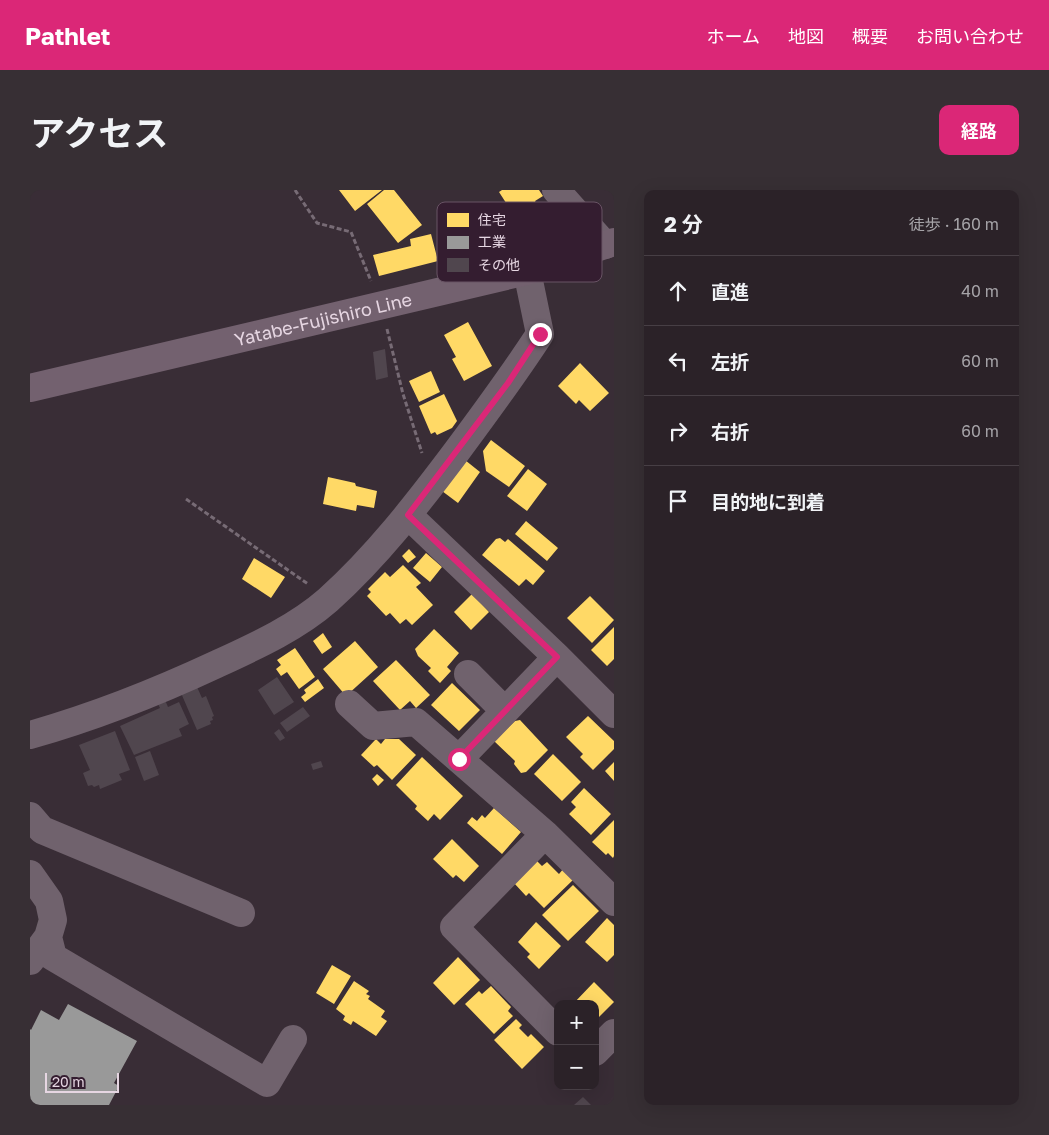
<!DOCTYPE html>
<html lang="ja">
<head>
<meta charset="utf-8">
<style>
  body { margin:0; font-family:"Golos Text","Noto Sans JP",sans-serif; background:#372f34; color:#f1f3f6 }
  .controls { position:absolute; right:15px; bottom:15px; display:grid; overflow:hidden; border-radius:10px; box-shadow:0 5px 20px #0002 }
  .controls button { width:45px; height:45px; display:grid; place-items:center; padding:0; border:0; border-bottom:1px solid #473f45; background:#2b2228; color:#f1f3f6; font:25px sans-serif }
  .scale { position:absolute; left:15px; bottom:12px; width:74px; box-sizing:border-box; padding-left:5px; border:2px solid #e6d6e2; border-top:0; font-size:14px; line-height:18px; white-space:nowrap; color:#e6d6e2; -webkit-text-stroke:4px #341d30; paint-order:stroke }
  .stop { position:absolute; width:15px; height:15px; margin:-11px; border:4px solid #db2777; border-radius:50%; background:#fff }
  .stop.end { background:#db2777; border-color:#fff; box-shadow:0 1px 5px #0008 }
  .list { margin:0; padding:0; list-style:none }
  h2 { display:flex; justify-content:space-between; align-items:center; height:65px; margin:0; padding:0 20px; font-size:21px }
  h2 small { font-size:16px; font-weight:400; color:#a6a4a8 }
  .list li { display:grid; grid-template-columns:32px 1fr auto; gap:15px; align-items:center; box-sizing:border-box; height:70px; padding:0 20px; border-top:1px solid #473f45 }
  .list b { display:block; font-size:19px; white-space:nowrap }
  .list em { font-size:16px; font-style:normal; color:#a6a4a8 }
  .icon { flex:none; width:28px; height:28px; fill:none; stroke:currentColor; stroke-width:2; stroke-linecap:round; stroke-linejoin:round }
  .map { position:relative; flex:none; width:584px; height:915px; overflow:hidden; border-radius:10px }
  header { display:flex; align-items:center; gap:30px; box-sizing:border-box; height:70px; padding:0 25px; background:#db2777; color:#fff }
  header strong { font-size:24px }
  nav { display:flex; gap:28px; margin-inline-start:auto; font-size:18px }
  .intro { display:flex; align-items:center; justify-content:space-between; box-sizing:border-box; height:120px; padding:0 30px }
  h1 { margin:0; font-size:35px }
  .button { padding:12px 22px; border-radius:10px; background:#db2777; color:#fff; font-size:18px; font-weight:700 }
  main { display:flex; gap:30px; padding:0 30px }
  aside { flex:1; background:#2b2228; border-radius:10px; box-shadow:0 5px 20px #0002 }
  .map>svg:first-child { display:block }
  .homes { fill:#ffd966 }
  .industry { fill:#999 }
  .building { fill:#50464e }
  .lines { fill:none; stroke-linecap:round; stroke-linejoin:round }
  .path { stroke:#776b75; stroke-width:3; stroke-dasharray:5 2.5; stroke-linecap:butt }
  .minor { stroke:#70626d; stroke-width:28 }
  .major { stroke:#73616f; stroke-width:28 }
  .route { stroke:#db2777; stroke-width:6 }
  .labels { text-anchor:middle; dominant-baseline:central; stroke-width:5; stroke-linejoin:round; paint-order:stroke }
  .street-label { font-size:18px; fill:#e6d6e2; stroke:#341d30 }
  .key { fill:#341d30; stroke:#695465; stroke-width:1 }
  .key-label { font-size:14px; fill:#e6d6e2 }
</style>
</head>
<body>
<header>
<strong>Pathlet</strong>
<nav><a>ホーム</a><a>地図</a><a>概要</a><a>お問い合わせ</a></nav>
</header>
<div class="intro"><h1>アクセス</h1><a class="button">経路</a></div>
<main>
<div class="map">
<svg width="584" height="915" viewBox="0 0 584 915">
  <rect width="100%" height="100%" fill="#392d36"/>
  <path class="homes" d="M 309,0 L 352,0 L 325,21 Z
    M 354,0 L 364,0 L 392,35 L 368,53 L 337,14 Z
    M 472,0 L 509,0 L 513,6 L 505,11 L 508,17 L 487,30 L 469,2 Z
    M 401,44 L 408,71 L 349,86 L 343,65 L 381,56 L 380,49 Z
    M 438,132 L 462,176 L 434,191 L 422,169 L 426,167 L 414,145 Z
    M 550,173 L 579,203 L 560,221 L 549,210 L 546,214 L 528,196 Z
    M 401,181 L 410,202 L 389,212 L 379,191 Z
    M 414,204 L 427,231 L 422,238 L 407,245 L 405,242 L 401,244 L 389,216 Z
    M 461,250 L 495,276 L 479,297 L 456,281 L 453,261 Z
    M 435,270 L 450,282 L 428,313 L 412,301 Z
    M 498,279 L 517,294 L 497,321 L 477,306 Z
    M 298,287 L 325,293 L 326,296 L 347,301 L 344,318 L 327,315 L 326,321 L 293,314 Z
    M 496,331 L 528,358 L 517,371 L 485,344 Z
    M 470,348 L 475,352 L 478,349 L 515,381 L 503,395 L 496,389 L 489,396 L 452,365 L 466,349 Z
    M 379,359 L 386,367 L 378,373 L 372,366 Z
    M 396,363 L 412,377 L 400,392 L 383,378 Z
    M 224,368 L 255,387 L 241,408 L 212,389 Z
    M 373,375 L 391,393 L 386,397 L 403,415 L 382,435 L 376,429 L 370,434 L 360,423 L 356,426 L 337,406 L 341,402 L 338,399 L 355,382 L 360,387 Z
    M 442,404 L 459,422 L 441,440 L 424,422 Z
    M 560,406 L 584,430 L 562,453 L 537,428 Z
    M 584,437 L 584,469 L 577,476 L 561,460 Z
    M 404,439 L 429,463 L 417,477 L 421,481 L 410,493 L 398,481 L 401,478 L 388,466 L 385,459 Z
    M 293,443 L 302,457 L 292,464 L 283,451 Z
    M 325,451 L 348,477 L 316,506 L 293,479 Z
    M 265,458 L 285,487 L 269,499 L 257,482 L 251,486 L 246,479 L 251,475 L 247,470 Z
    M 366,470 L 400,505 L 386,518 L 380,511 L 370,520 L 343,491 Z
    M 288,489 L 294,498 L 275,512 L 271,507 L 276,503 L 274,500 Z
    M 422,493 L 450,520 L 429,541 L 401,515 Z
    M 558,526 L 584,551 L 584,559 L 563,580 L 550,567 L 553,564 L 536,547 Z
    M 490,530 L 518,560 L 496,582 L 491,583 L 484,574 L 485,571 L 464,551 L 485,531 Z
    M 346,549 L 351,554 L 355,549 L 369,549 L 386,565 L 362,590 L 347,575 L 344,577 L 331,565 Z
    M 523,564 L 551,592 L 532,611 L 504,584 Z
    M 392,567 L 433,606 L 410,630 L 404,624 L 398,631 L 385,619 L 387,616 L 366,595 Z
    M 584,572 L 584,591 L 575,581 Z
    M 347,584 L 354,590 L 348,596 L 342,589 Z
    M 554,598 L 581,624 L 561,645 L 539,624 L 546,617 L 541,612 Z
    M 464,618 L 491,642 L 472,664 L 437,633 L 442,627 L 447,631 L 452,625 L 455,628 Z
    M 584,630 L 584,666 L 583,668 L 578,663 L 576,665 L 562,652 Z
    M 422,649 L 449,676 L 434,692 L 426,685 L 423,688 L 403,669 Z
    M 507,671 L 512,676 L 517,672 L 529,684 L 534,678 L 544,689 L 514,718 L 499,703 L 496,706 L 484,693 Z
    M 543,695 L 569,721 L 538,751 L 512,725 Z
    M 577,728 L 584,735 L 584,765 L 577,772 L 555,752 Z
    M 506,732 L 531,756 L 509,779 L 497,767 L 500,764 L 488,752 Z
    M 428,767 L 450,790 L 424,815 L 403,793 Z
    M 302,775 L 321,786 L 304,814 L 286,803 Z
    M 324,791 L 339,801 L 336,804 L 340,806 L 338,809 L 355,821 L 351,827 L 357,831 L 346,846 L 323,831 L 321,835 L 313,830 L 315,826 L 306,819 Z
    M 564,792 L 584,812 L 565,831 L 565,814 L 543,814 Z
    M 461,796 L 481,817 L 478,821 L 483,826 L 464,844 L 435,814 L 449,801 L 452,804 Z
    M 486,829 L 492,835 L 489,838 L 498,847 L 501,844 L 514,857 L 492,879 L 464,850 Z"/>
  <path class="industry" d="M 38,814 L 107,851 L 84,893 L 89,896 L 79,915 L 0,915 L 0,839 L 1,840 L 11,820 L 29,830 Z"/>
  <path class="building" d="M 355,159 L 358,187 L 346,190 L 343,162 Z
    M 247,487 L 264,512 L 244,525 L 228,500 Z
    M 167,497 L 172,508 L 176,506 L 184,526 L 182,527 L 183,530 L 180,531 L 181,534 L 167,540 L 151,503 Z
    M 135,510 L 138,517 L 149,512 L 159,534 L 149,539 L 152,546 L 104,565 L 90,536 L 130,518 L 128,514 Z
    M 273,517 L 280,526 L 257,542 L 250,533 Z
    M 249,539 L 255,548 L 250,551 L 244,543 Z
    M 85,541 L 100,580 L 89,584 L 92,590 L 70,599 L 69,595 L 64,597 L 62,595 L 58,596 L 53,583 L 60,580 L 49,555 Z
    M 120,561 L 129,585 L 114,591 L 105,567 Z
    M 291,571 L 293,577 L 283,580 L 281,574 Z
    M 553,907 L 561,915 L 544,915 Z"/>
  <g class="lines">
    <path class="path" d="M 265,0 L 287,33 L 321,42 L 341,91
      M 357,139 L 373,204 L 392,263
      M 156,309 L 278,394"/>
    <path class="minor" d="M 526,0 L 575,55
      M 378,325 L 527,467 L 584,524
      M 438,484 L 475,521
      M 319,514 L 343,536 L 386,532 L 515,644 L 424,737 L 528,842
      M 0,545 C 64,527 127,502 187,474 C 226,456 266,438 298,410 C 347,366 388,313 427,261 C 456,222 484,184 510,144 L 497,81
      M 429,569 L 527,467
      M 0,626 L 12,640 L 211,723
      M 515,644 L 584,712
      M 0,684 L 19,711 L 23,730 L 18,747 L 23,767 L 237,893 L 263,849
      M 0,771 L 18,747
      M 565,862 L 584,843"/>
    <path class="major" id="s1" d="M 0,198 L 497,81 L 584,52"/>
  </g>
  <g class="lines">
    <path class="route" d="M 429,569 L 527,467 L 378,325 L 478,193 L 510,144"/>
  </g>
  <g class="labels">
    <g class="street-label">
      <text stroke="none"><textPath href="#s1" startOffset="301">Yatabe-Fujishiro Line</textPath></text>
    </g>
  </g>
  <rect x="407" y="12" width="165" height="80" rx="8" class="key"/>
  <rect x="417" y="23" width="22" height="14" fill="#ffd966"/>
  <rect x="417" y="46" width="22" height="13" fill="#999"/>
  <rect x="417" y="68" width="22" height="14" fill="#50464e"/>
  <g class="key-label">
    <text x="448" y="35">住宅</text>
    <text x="448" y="57">工業</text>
    <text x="448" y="80">その他</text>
  </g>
</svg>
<div class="controls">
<button>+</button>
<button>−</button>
</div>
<div class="scale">20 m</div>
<div class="stop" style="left:429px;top:569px"></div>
<div class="stop end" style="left:510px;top:144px"></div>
</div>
<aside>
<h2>2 分<small>徒歩 · 160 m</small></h2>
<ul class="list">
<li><svg class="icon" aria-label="ahead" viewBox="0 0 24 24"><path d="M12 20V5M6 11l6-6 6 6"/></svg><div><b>直進</b></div><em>40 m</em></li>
<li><svg class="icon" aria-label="left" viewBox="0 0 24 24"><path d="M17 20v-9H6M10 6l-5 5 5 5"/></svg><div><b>左折</b></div><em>60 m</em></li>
<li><svg class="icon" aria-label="right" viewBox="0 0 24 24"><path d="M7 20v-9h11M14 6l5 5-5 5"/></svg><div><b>右折</b></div><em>60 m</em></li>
<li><svg class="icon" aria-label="arrive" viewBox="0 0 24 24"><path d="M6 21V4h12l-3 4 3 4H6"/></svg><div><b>目的地に到着</b></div></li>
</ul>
</aside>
</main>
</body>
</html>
